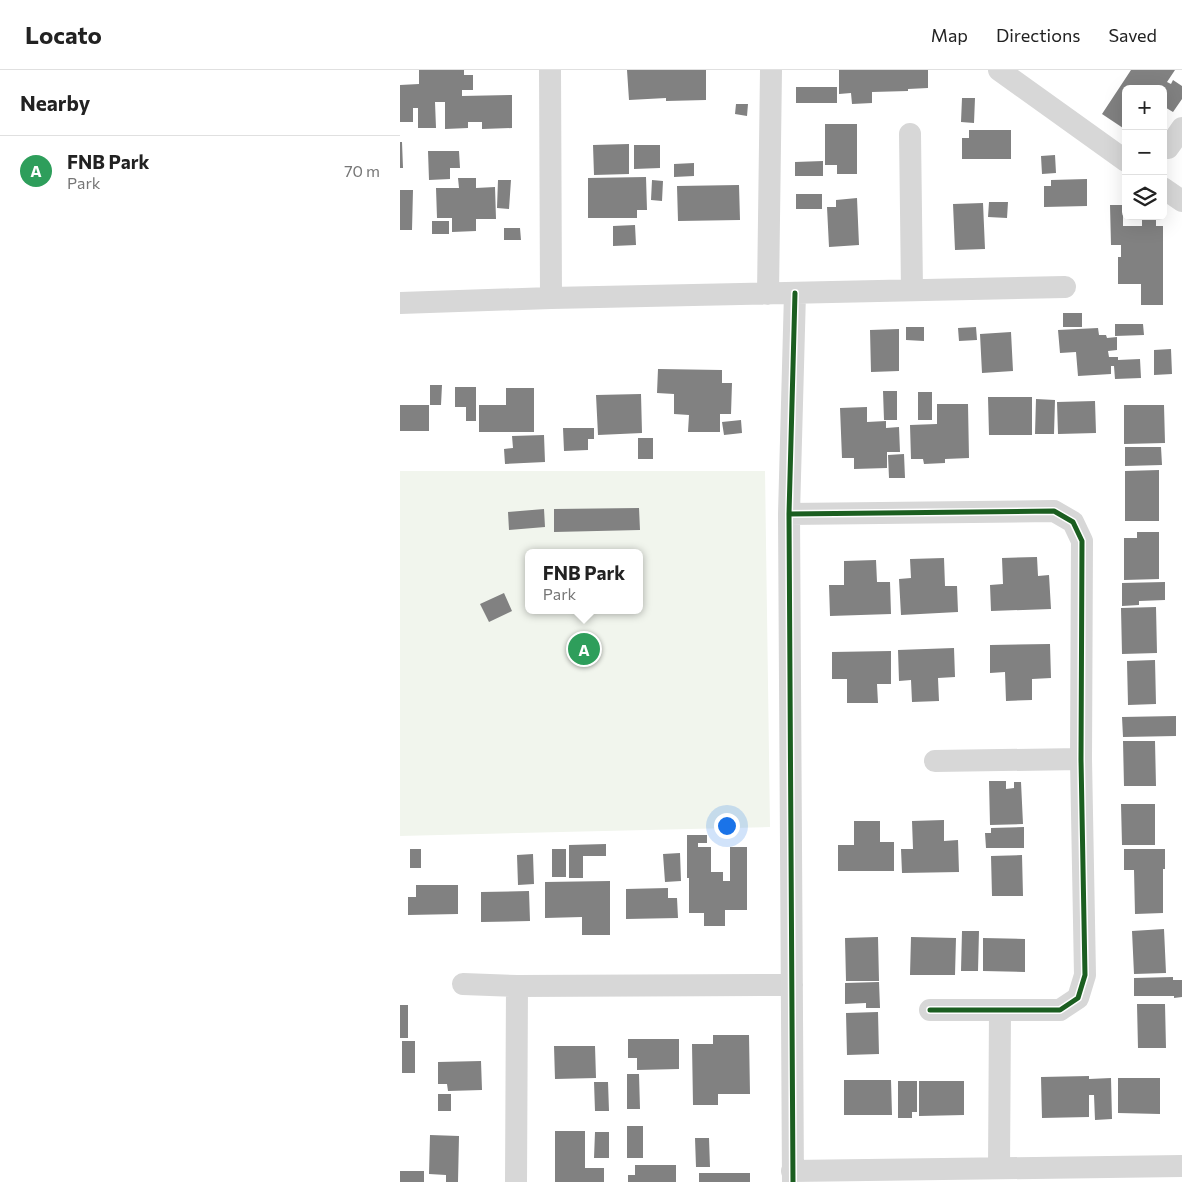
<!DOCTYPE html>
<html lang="en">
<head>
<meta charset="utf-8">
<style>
  body { margin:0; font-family:Commissioner,sans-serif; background:#f2f2f2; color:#222 }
  .controls { position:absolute; right:15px; top:15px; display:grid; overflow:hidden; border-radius:8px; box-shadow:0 5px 20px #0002 }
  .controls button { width:45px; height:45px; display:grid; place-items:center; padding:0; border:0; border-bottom:1px solid #e0e0e0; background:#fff; color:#222; font:25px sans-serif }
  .you { position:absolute; left:326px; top:755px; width:18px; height:18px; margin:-12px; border:4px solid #fff; border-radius:50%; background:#1a73e8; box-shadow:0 0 0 8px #1a73e833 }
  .badge { display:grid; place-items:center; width:32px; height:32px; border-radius:50%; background:#7c3aed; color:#fff; font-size:16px; font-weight:700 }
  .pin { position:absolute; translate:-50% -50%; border:2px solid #fff; box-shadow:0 1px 5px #0006 }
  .popup { position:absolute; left:125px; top:479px; width:118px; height:65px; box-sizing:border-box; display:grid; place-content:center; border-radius:8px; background:#fff; filter:drop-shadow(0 1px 4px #0005); font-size:16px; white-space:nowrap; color:#767676 }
  .popup b { font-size:19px; color:#222 }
  .popup::after { content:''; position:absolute; left:50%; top:100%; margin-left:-10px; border:10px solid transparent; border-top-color:#fff }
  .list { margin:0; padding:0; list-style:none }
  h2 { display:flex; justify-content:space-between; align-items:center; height:65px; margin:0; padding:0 20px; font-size:21px }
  h2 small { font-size:16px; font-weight:400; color:#767676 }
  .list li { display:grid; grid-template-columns:32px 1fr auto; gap:15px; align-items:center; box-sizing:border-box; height:70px; padding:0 20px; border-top:1px solid #e0e0e0 }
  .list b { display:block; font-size:19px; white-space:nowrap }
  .list p { margin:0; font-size:16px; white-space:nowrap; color:#767676 }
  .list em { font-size:16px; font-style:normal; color:#767676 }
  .icon { flex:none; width:28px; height:28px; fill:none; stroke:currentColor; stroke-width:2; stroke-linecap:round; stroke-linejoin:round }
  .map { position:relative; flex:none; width:782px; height:1112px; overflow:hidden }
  header { display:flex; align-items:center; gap:30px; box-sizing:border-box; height:70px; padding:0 25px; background:#fff; border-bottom:1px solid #e0e0e0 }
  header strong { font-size:24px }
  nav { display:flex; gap:28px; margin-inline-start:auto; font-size:18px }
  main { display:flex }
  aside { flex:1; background:#fff }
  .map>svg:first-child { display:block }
  .green { fill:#f1f5ed; fill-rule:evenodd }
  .building { fill:#818181 }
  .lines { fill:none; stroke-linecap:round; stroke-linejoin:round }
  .street { stroke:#d7d7d7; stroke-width:22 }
  .cycleway-casing { stroke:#fff; stroke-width:8 }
  .cycleway { stroke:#1b5e20; stroke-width:5 }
</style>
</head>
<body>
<header>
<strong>Locato</strong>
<nav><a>Map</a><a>Directions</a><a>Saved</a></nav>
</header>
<main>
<aside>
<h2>Nearby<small></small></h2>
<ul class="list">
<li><span class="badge" style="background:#2e9e5b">A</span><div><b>FNB Park</b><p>Park</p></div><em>70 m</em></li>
</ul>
</aside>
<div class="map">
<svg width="782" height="1112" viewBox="0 0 782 1112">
  <rect width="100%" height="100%" fill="#fff"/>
  <path class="green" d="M 0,401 L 365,401 L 370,757 L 0,766 ZM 129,483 L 239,483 L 239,540 L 129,540 Z"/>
  <path class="building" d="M 19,0 L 64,0 L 64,5 L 73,5 L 73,20 L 62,20 L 62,26 L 112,25 L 112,58 L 82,59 L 82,52 L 68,52 L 68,58 L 45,59 L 45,32 L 35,32 L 36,58 L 18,58 L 18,38 L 13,38 L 13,52 L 0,52 L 0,15 L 19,14 Z
    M 227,0 L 306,0 L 306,30 L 266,31 L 266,28 L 229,30 Z
    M 439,0 L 528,0 L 528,18 L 508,19 L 508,21 L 472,22 L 472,33 L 452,34 L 451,23 L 439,24 Z
    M 731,0 L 775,0 L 767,12 L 771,14 L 773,10 L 782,16 L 782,29 L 773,42 L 763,36 L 763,19 L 726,19 L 726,60 L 702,44 Z
    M 396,17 L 437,17 L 437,33 L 396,33 Z
    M 562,28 L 575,28 L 574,53 L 561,52 Z
    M 336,34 L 348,34 L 347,46 L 335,44 Z
    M 425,54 L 457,54 L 457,104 L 437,104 L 437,95 L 425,95 Z
    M 569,60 L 611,60 L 611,89 L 562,89 L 562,68 L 569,68 Z
    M 0,72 L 2,72 L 3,98 L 0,98 Z
    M 229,74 L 229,104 L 194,105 L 193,75 Z
    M 234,75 L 260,75 L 260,98 L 234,99 Z
    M 28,81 L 59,81 L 60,98 L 50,98 L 50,109 L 29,110 Z
    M 655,85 L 656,103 L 642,104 L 641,86 Z
    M 423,91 L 423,106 L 395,106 L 395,92 Z
    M 294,93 L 294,106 L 274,107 L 274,94 Z
    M 246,107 L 247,140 L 237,140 L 237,148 L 188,148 L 188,108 Z
    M 58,108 L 76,108 L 76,118 L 95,117 L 96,149 L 76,149 L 76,161 L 52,162 L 52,148 L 37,148 L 36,118 L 59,118 Z
    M 687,109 L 687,136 L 644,137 L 644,116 L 651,116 L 651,110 Z
    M 98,110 L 111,110 L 109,139 L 97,138 Z
    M 252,110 L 263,111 L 262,131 L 251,130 Z
    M 339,115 L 340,150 L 278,151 L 277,116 Z
    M 0,120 L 13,120 L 12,160 L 0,160 Z
    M 396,124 L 422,124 L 422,139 L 396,139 Z
    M 457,128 L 459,175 L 429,177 L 427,137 L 436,137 L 436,130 Z
    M 589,132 L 608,132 L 607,148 L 588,147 Z
    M 583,133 L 585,179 L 555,180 L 553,134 Z
    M 710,135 L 723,135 L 723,156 L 742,156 L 742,150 L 756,150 L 756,156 L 763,156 L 763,235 L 741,235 L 741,214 L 718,214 L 718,187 L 721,187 L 721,175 L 711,175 Z
    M 32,151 L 49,151 L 49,164 L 32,164 Z
    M 235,155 L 236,175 L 213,176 L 213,156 Z
    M 104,158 L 120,158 L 121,170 L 104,170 Z
    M 663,243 L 682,243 L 682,257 L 663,257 Z
    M 715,254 L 743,254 L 744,265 L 715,266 Z
    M 506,257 L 524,257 L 524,271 L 506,270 Z
    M 576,257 L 577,270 L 559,271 L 558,258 Z
    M 698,258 L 699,265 L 706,265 L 707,268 L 717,267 L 717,280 L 708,281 L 709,287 L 718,287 L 718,290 L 740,289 L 741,308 L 715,309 L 714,296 L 711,296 L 711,304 L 678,306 L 676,282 L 660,283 L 658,260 Z
    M 499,259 L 499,301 L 471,302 L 470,260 Z
    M 611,262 L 613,301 L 582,303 L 580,264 Z
    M 771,279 L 772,304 L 754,305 L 754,280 Z
    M 258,299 L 322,300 L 322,313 L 332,313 L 331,344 L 320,344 L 320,362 L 288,362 L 289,345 L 274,344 L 274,324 L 257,323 Z
    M 30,315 L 42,315 L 41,335 L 30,335 Z
    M 55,317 L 76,317 L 76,351 L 66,351 L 66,337 L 55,337 Z
    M 106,318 L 134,318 L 134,362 L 79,362 L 79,335 L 106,335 Z
    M 483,321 L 497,321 L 497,350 L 484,350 Z
    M 518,322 L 532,322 L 532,350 L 518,350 Z
    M 241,324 L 242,363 L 198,365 L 196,325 Z
    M 588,327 L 632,327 L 632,365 L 589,365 Z
    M 636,329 L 655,330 L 654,364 L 635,364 Z
    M 695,331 L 696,363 L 658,364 L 657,332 Z
    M 537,334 L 568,334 L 569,388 L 545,389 L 545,393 L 524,394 L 523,389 L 511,389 L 510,355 L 537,354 Z
    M 0,335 L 29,335 L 29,361 L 0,361 Z
    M 724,335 L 764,335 L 765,373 L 724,374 Z
    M 467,337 L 467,352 L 486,351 L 486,358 L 499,357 L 500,382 L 487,382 L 487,398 L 454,399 L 454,388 L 442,388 L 440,338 Z
    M 341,350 L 342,363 L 324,365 L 322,352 Z
    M 163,358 L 194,358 L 194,369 L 188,369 L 188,380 L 164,381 Z
    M 144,365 L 145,392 L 105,394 L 104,379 L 113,378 L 112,366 Z
    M 238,368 L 253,368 L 253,389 L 238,389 Z
    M 725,377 L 761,377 L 762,395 L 725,396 Z
    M 504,384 L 505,408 L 489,408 L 488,385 Z
    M 759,400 L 759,451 L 725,451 L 725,401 Z
    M 239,438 L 240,460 L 154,462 L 154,439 Z
    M 144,439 L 145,457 L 109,460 L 108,442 Z
    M 737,462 L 759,462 L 759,509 L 724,510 L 724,468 L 737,468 Z
    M 637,487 L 638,506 L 649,505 L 651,539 L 591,541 L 590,515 L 603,514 L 602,488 Z
    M 544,488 L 545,516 L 557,516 L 558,542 L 501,545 L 499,509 L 511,508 L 510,489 Z
    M 476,490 L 477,512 L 490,512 L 491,544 L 430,546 L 429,515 L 444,515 L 444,491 Z
    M 765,512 L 765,530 L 739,531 L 739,535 L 722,536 L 722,513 Z
    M 104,523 L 112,541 L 89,552 L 80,534 Z
    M 756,537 L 757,583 L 722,584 L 721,538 Z
    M 650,574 L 651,608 L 632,609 L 632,630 L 606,631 L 605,602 L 590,603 L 590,575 Z
    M 554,578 L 555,607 L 538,608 L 539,631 L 512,632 L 511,610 L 499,611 L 498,580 Z
    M 491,581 L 491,614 L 477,614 L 478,633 L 447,633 L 447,609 L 432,609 L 432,582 Z
    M 755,590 L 756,634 L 728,635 L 727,591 Z
    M 776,646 L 776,666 L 723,667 L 722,647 Z
    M 723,671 L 755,671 L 756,716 L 724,716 Z
    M 589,711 L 606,711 L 606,719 L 614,718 L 614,712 L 621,712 L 623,754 L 590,755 Z
    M 721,734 L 755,734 L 755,775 L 722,775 Z
    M 544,750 L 544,771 L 558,770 L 559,802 L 502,803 L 501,779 L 513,779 L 512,751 Z
    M 454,751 L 480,751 L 480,772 L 494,772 L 494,801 L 438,801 L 438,775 L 454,775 Z
    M 624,757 L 624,778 L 586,778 L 585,763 L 591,763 L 591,758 Z
    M 287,765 L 307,765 L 307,773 L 298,773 L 298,777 L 311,777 L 311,802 L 323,802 L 323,811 L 330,811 L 330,777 L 347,777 L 347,840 L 325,840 L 325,856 L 304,856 L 304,843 L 289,843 L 289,808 L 287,808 Z
    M 206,774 L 206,786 L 183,786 L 183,808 L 169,808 L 169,775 Z
    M 10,779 L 21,779 L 21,798 L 10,798 Z
    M 152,779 L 166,779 L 166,807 L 152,807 Z
    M 724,779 L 765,779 L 765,799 L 763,799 L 763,843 L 735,844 L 734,800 L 724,800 Z
    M 280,783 L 281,811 L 265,812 L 263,784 Z
    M 133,784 L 134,814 L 118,815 L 117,785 Z
    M 622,785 L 623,826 L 592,826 L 591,786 Z
    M 210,811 L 210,865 L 182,865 L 182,847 L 145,848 L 145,812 Z
    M 16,815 L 58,815 L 58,844 L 8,845 L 8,827 L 16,827 Z
    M 268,818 L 268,828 L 277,828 L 278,848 L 226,849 L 226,819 Z
    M 129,821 L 130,851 L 81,852 L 81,822 Z
    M 764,859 L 766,903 L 734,904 L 732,861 Z
    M 562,861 L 579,861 L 578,901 L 561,901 Z
    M 478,867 L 479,911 L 446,911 L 445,868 Z
    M 511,867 L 556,868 L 555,905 L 510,905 Z
    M 583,868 L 625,869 L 625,902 L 583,901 Z
    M 773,907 L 773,910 L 782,910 L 782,927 L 774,928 L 774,926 L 734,926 L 734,908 Z
    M 479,912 L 480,938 L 466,938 L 466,933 L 445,934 L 445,913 Z
    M 737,934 L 765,934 L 766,978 L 738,978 Z
    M 0,935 L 8,935 L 8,968 L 0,968 Z
    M 478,942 L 479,984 L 447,985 L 446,943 Z
    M 313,965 L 349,965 L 350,1024 L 318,1024 L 318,1035 L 293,1035 L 292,974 L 313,974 Z
    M 228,969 L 279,969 L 279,999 L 237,1000 L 237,988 L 228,988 Z
    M 2,971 L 15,971 L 15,1003 L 2,1003 Z
    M 154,976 L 195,976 L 196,1008 L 155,1009 Z
    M 81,991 L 82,1020 L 48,1021 L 47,1014 L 38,1014 L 38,992 Z
    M 227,1004 L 239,1004 L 240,1039 L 227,1039 Z
    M 689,1006 L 689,1009 L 711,1008 L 712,1049 L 695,1050 L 694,1025 L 689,1025 L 689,1047 L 642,1048 L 641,1007 Z
    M 718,1008 L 760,1008 L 760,1044 L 718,1043 Z
    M 444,1010 L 491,1010 L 492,1045 L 444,1045 Z
    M 498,1011 L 517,1011 L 517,1042 L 512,1042 L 512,1048 L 498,1048 Z
    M 519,1011 L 564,1011 L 564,1045 L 519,1046 Z
    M 194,1012 L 208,1012 L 209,1041 L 195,1041 Z
    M 38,1024 L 51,1024 L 51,1041 L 38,1041 Z
    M 227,1056 L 243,1056 L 243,1088 L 227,1088 Z
    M 155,1061 L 185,1061 L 185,1098 L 204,1098 L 204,1112 L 155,1112 Z
    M 195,1062 L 209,1062 L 209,1088 L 194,1088 Z
    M 30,1065 L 59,1066 L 58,1112 L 46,1112 L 46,1105 L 29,1104 Z
    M 295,1068 L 309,1068 L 310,1097 L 296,1097 Z
    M 235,1095 L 276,1095 L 276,1112 L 228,1112 L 228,1105 L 235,1105 Z
    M 0,1101 L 24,1101 L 24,1112 L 0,1112 Z
    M 299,1103 L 350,1103 L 350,1112 L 299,1112 Z"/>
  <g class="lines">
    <path class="street" d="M 150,0 L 151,228
      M 599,0 L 726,91
      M 510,64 L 512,220
      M 768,78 L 782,58
      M 763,118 L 782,131
      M 368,224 L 371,0
      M 0,233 L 151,228 L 665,217
      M 389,444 L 654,441 L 673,452 L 682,471 L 681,689 L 685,905 L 678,928 L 660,940 L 530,940
      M 535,691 L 681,689
      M 63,914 L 117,916 L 392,915
      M 599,1098 L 600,941
      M 392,1101 L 782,1096
      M 116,1112 L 117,916
      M 393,1112 L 389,444 L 395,223"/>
    <defs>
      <path id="cycleway" d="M 389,444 L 654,441 L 673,452 L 682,471 L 681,689 L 685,905 L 678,928 L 660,940 L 530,940
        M 393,1112 L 389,444 L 395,223"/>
    </defs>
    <use href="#cycleway" class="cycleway-casing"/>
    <use href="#cycleway" class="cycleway"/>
  </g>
</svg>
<div class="controls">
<button>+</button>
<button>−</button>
<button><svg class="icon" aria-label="layers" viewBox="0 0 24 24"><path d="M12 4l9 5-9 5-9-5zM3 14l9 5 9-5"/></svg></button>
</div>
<div class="you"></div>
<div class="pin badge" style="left:184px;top:579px;background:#2e9e5b">A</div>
<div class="popup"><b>FNB Park</b>Park</div>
</div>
</main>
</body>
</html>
